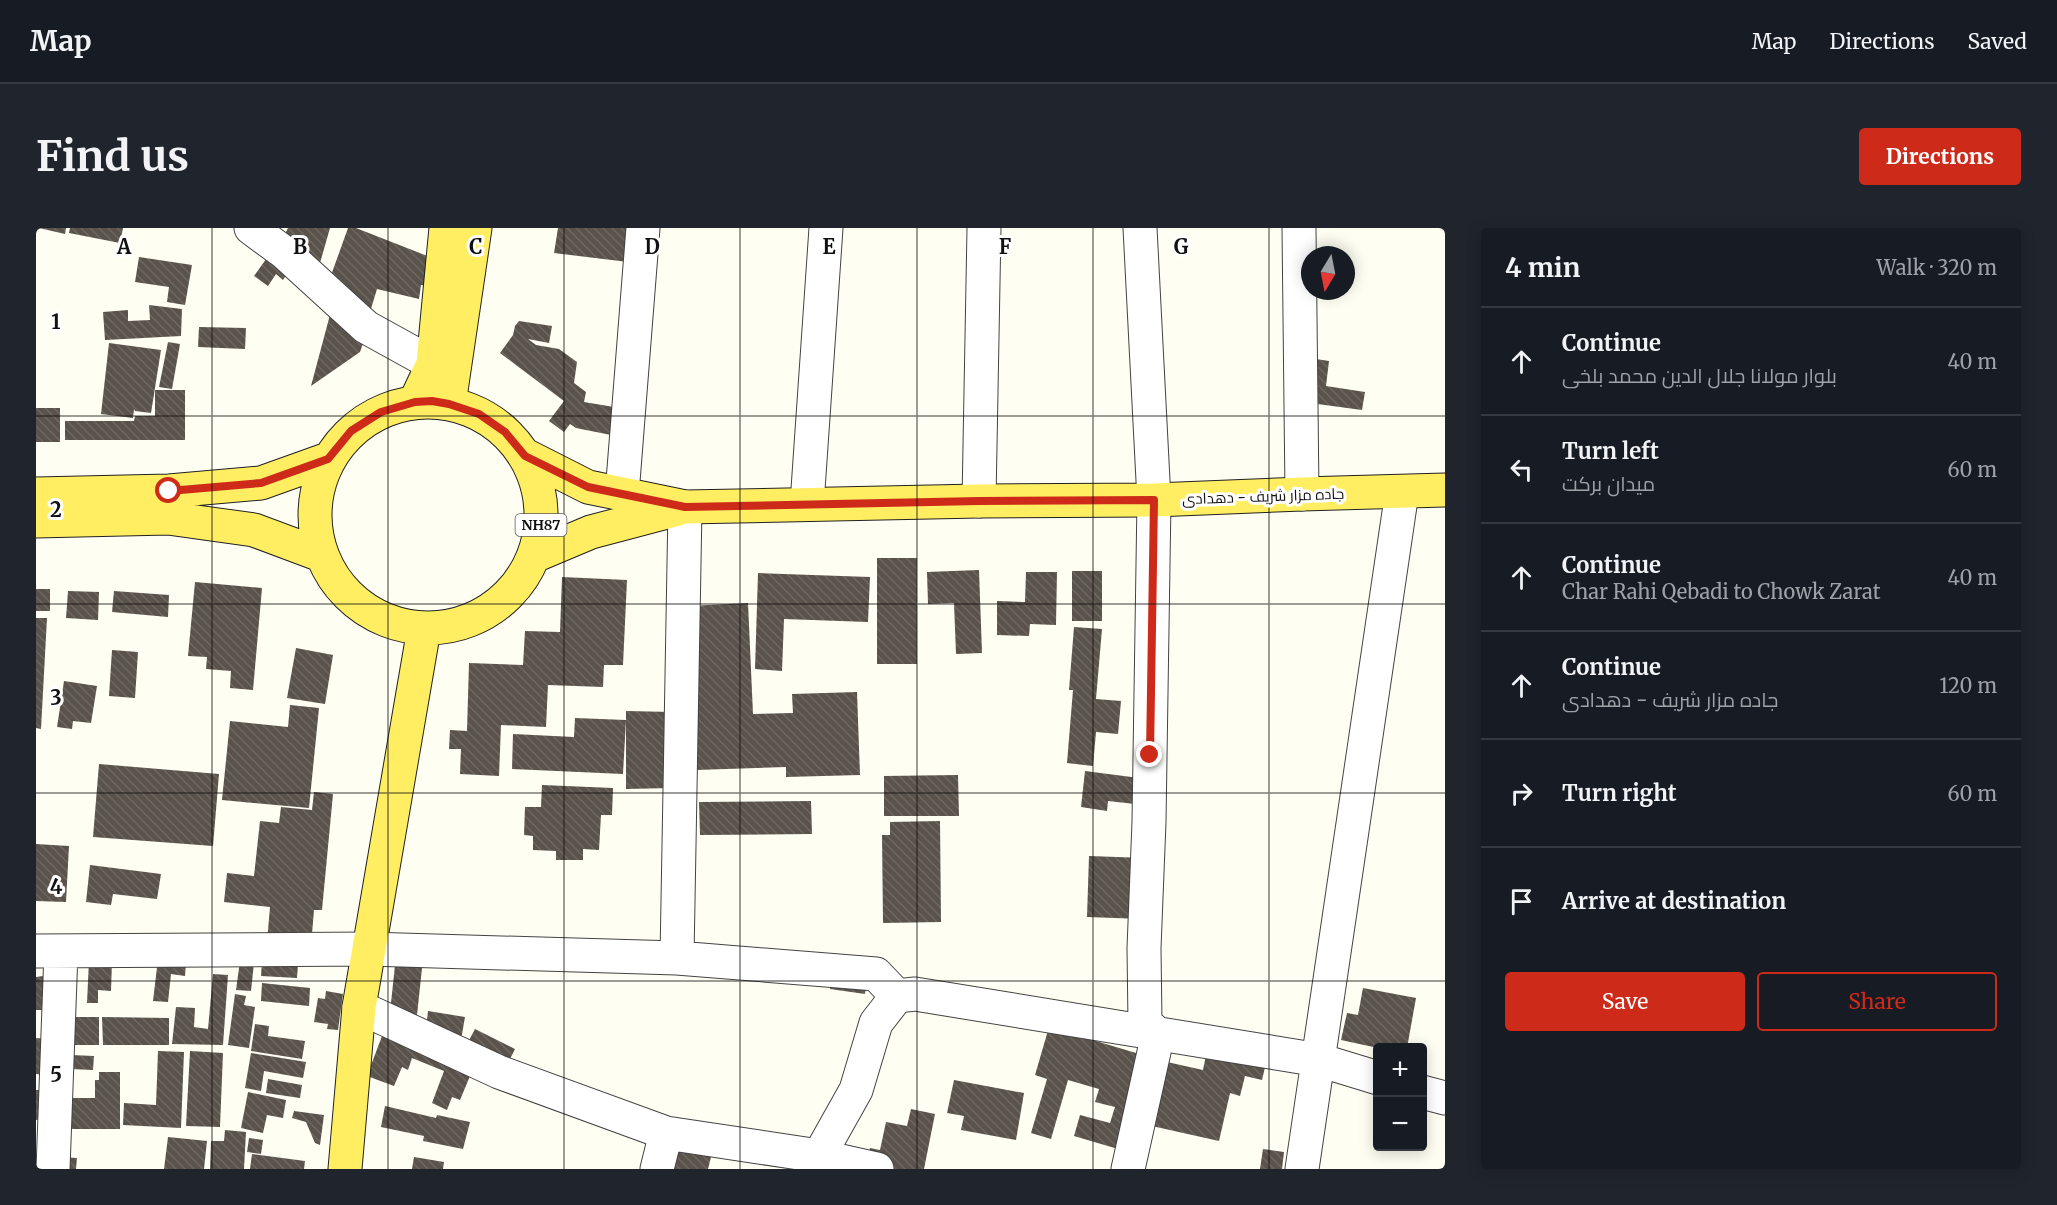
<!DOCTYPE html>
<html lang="en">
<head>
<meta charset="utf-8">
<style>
  body { margin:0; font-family:Merriweather,Cairo,serif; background:#20242c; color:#f1f3f6 }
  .controls { position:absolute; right:18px; bottom:18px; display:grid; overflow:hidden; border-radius:6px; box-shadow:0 3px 15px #0003 }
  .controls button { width:54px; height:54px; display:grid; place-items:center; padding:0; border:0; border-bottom:2px solid #363941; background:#171b24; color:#f1f3f6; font:30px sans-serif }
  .compass { position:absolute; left:1265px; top:18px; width:54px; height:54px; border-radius:50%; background:#171b24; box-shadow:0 3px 15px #0003; rotate:190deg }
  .stop { position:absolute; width:18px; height:18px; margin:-14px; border:4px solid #cd2a1a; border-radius:50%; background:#fff }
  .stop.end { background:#cd2a1a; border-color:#fff; box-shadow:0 2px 6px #0008 }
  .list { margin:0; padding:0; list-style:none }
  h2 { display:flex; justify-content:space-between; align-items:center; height:78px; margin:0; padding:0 24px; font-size:26px }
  h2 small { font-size:20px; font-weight:400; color:#9ea1a6 }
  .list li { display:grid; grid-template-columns:39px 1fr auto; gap:18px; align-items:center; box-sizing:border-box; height:108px; padding:0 24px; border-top:2px solid #363941 }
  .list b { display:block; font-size:22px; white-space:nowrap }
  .list p { margin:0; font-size:20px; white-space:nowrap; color:#9ea1a6 }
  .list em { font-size:20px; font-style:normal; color:#9ea1a6 }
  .actions { display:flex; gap:12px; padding:18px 24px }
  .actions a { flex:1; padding:14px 0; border:2px solid #cd2a1a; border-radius:6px; text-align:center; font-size:21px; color:#cd2a1a }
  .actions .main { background:#cd2a1a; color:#fff }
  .icon { flex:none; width:33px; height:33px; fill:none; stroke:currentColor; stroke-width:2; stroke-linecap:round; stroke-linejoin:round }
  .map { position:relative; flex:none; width:1409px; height:941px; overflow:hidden; border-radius:6px }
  header { display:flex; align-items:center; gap:36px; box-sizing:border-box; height:84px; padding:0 30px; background:#171b24; border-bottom:2px solid #363941 }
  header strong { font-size:28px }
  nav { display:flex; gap:33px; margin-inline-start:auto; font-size:21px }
  .intro { display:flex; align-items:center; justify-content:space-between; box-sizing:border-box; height:144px; padding:0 36px }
  h1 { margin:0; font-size:42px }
  .button { padding:15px 27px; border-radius:6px; background:#cd2a1a; color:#fff; font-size:21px; font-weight:700 }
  main { display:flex; gap:36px; padding:0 36px }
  aside { flex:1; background:#171b24; border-radius:6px; box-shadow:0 3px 15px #0003 }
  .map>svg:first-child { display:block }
  .building { fill:url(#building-back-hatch) }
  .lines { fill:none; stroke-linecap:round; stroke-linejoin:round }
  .minor-casing { stroke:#434343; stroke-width:35 }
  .major-casing { stroke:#212121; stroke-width:35 }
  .minor { stroke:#fff; stroke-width:33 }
  .major { stroke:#ffee62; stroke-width:33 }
  .route { stroke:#cd2a1a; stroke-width:8 }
  .grid { fill:none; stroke:#101010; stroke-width:1.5; stroke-opacity:0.55 }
  .labels { text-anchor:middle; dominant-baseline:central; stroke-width:6; stroke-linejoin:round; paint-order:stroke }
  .shield { fill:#fff; stroke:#585858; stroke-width:1.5 }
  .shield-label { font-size:14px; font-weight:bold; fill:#101010 }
  .street-label { font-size:15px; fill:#101010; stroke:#fff }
  .grid-label { font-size:20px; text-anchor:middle; font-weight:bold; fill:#101010; stroke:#fff; stroke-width:6; stroke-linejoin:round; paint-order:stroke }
</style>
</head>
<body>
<header>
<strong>Map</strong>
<nav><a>Map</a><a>Directions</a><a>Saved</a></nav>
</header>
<div class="intro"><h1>Find us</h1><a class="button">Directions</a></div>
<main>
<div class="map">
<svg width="1409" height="941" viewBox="0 0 1409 941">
  <defs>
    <pattern id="building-back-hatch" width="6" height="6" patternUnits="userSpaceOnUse" patternTransform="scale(1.5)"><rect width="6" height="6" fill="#5a534b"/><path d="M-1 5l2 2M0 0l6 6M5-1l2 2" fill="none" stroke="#6d6761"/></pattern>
  </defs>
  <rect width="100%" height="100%" fill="#fffef2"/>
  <path class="building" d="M 3,0 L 30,0 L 29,6 Z
    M 34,0 L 87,0 L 84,15 L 33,5 Z
    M 252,0 L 294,0 L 282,42 L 247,10 Z
    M 312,0 L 320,0 L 399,31 L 395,58 L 385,57 L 383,71 L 341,61 L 334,84 L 293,53 Z
    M 522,0 L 596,0 L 592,34 L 518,25 Z
    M 233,27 L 254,41 L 247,52 L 240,46 L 232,58 L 218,48 Z
    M 103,29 L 156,37 L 149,77 L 131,74 L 133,59 L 99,54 Z
    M 113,77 L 146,81 L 145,108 L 69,112 L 67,84 L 92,82 L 92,93 L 114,92 Z
    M 295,83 L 329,110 L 324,124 L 275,158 Z
    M 483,93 L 516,98 L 513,115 L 492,111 L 500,117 L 523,121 L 541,134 L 538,155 L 550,164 L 548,174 L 590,181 L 585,209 L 540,200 L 534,196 L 528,204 L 513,193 L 528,173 L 464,125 L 477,107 L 479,98 Z
    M 163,99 L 210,100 L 209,121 L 162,119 Z
    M 132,114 L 144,116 L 136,161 L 123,159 Z
    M 73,115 L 125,122 L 115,185 L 99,183 L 98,181 L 97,190 L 65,186 Z
    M 1280,131 L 1293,133 L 1290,158 L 1329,164 L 1326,182 L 1274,175 Z
    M 119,162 L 149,162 L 149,212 L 29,212 L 29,193 L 98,193 L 99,188 L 119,188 Z
    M 0,180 L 24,180 L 24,214 L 0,214 Z
    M 841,330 L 881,330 L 881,436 L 841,436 Z
    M 943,342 L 946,425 L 920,426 L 918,375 L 892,376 L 891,344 Z
    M 1036,343 L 1066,343 L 1066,393 L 1036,393 Z
    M 990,344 L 1021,344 L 1020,397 L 994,396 L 993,408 L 961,407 L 961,373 L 989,374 Z
    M 722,345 L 834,349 L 832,394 L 748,391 L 746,443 L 719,441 Z
    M 526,349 L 591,352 L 587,437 L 568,437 L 567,459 L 512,457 L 510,499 L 465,497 L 463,548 L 424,546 L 425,521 L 413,521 L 414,502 L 431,503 L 433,435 L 487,437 L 489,403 L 524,404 Z
    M 159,354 L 226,360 L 217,462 L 194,460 L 195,443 L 170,441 L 171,429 L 152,428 Z
    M 0,361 L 14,361 L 14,383 L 0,383 Z
    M 32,363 L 63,364 L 62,392 L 30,390 Z
    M 78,363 L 133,367 L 132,389 L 76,384 Z
    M 712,375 L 717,486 L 757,485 L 756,466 L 821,464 L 824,547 L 750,549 L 750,539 L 660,542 L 653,378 Z
    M 0,390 L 11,390 L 5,501 L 0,500 Z
    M 1038,399 L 1066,401 L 1060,471 L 1085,473 L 1082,506 L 1060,504 L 1057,538 L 1031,535 L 1037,462 L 1033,462 Z
    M 260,420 L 297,427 L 289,476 L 251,470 Z
    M 76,422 L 102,424 L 99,470 L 73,468 Z
    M 28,453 L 61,458 L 55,495 L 37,493 L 36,501 L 21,499 Z
    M 254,477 L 283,480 L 273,580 L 186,572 L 194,493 L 252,499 Z
    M 590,483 L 637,484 L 636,560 L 590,561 Z
    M 539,490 L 590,492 L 587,546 L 476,541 L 477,506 L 538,509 Z
    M 63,536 L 183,546 L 177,618 L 57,609 Z
    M 1049,543 L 1111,551 L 1108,577 L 1072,573 L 1071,583 L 1045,579 Z
    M 922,547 L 923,588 L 848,588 L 848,548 Z
    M 506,557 L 577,560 L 576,587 L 565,587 L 563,622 L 547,621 L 547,632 L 520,632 L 520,623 L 497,622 L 497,608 L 488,607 L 489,579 L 505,579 Z
    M 278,564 L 297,566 L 286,682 L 278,682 L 275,718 L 231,714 L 234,679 L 188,674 L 191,645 L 218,648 L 224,593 L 243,595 L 245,579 L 276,582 Z
    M 775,573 L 776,606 L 664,607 L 663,574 Z
    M 904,593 L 905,694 L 847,695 L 846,607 L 854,607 L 854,594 Z
    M 0,616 L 33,618 L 30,674 L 0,673 Z
    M 1053,628 L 1109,630 L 1107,691 L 1051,689 Z
    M 54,637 L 125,646 L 121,671 L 77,666 L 75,677 L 50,674 Z
    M 360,728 L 387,731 L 381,787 L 354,784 Z
    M 122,731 L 150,734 L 149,748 L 135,746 L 132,774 L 117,773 Z
    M 53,732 L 76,733 L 75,763 L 62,762 L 62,775 L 51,775 Z
    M 204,733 L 218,735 L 215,763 L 200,762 Z
    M 226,734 L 262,736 L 261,750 L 225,748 Z
    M 796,745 L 831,750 L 829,766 L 794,761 Z
    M 177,746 L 192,747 L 187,817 L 136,816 L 140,779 L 159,780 L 158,799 L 172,801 Z
    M 7,748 L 8,782 L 0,782 L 0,749 Z
    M 226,755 L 274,760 L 273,778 L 225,773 Z
    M 1327,760 L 1380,770 L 1371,820 L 1342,820 L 1305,812 L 1311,785 L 1322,787 Z
    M 290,763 L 307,766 L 302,802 L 291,801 L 292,796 L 278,794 L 282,770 L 289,771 Z
    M 199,766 L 210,768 L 208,777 L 219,779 L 213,820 L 192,817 Z
    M 392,783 L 429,789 L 425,812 L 391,792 Z
    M 27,789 L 63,789 L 63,817 L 27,817 Z
    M 66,789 L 133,790 L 133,817 L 67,817 Z
    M 219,796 L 233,798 L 232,808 L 269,813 L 266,831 L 215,823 Z
    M 1013,799 L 1110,828 L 1082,921 L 1038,908 L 1044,887 L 1074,895 L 1079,879 L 1059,874 L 1063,861 L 1032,852 L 1015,911 L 995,905 L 1011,851 L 999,847 Z
    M 349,800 L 439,836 L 424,872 L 416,869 L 411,882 L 396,875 L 408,843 L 376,830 L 372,842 L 366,839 L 358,858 L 331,848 Z
    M 439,801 L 479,821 L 470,839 L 431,816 Z
    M 0,810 L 12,811 L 9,847 L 0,846 Z
    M 1171,822 L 1230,835 L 1226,852 L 1209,848 L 1204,868 L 1194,865 L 1183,913 L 1107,896 L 1122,832 L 1167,842 Z
    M 122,823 L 148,824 L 145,900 L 87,897 L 88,875 L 120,877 Z
    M 154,823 L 187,825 L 184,899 L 150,898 Z
    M 215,825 L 270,834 L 267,850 L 228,843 L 225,863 L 209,860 Z
    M 35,827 L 58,828 L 57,842 L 35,841 Z
    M 63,844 L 84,844 L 84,901 L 24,901 L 24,870 L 59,870 L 59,852 L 63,852 Z
    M 232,851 L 266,857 L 264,870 L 230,865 Z
    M 918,852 L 988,865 L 980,912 L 925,902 L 928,888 L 911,885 Z
    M 0,862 L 14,862 L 13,893 L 0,892 Z
    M 212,864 L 250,872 L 247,890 L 231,887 L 227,905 L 205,900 Z
    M 349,878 L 400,890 L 401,887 L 434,894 L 427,921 L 387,913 L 388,908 L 345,899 Z
    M 875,881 L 899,886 L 888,941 L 859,941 L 831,935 L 834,920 L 844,922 L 850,894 L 871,898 Z
    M 258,883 L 288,887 L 284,917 L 279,915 L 270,894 L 256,890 Z
    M 189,902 L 210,904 L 208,941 L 174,941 L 175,913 L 188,913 Z
    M 629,906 L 678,917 L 672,941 L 621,941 Z
    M 132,909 L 171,913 L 168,941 L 128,941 Z
    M 213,910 L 227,912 L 225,926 L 211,924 Z
    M 1227,921 L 1248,924 L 1246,941 L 1224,941 Z
    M 216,926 L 269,933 L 268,941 L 214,941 Z
    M 25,929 L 41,930 L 40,941 L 25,941 Z
    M 378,929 L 408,934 L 407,941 L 376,941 Z"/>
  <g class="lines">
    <defs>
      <path id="minor" d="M 215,0 L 249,25 L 330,99 L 397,136
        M 1263,0 L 1266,266
        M 586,266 L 607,0
        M 943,273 L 948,0
        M 771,276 L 790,0
        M 0,723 L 332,721 L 641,730 L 840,746 L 861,768
        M 641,730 L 649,279
        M 323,779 L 463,844 L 630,905 L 783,928 L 820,862 L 840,795 L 861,768 L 879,766 L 1283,832 L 1342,850
        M 1386,864 L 1409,870
        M 783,928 L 841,941
        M 17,941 L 25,724
        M 621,941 L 630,905
        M 1092,941 L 1122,806 L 1109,795 L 1108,720 L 1113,594 L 1118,272 L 1104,0
        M 1266,941 L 1366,264"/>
      <path id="major" d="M279 287a113 113 0 1 1 226 0a113 113 0 1 1-226 0Z
        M 379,174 L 397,136 L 410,0
        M 413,176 L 439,0
        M 489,227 L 552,259 L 649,279 L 943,273 L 1118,272 L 1266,266 L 1409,262
        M 0,266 L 133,263 L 225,255 L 292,231
        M 0,293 L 132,290 L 218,302 L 285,327
        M 498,328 L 555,304 L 642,281
        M 309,941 L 323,779 L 388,401"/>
    </defs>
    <use href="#minor" class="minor-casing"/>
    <use href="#major" class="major-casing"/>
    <use href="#minor" class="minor"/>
    <use href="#major" class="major"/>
  </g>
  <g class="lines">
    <path class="route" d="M 133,263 L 225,255 L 292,231 L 315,203 L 345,184 L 379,174 L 396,173 L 413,176 L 443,186 L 469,204 L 489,228 L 552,259 L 649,279 L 943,273 L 1118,272 L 1114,527"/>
  </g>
  <path class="grid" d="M 176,0 L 176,941M 352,0 L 352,941M 528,0 L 528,941M 704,0 L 704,941M 881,0 L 881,941M 1057,0 L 1057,941M 1233,0 L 1233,941M 0,188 L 1409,188M 0,376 L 1409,376M 0,565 L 1409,565M 0,753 L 1409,753"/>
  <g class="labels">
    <rect class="shield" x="479.5" y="286" width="51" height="22" rx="4.5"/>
    <g class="shield-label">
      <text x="505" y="297">NH87</text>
    </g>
    <g class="street-label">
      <text transform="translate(1227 268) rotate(-2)">جاده مزار شریف - دهدادی</text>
    </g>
  </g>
  <g class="grid-label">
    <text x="88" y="26">A</text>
    <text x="264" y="26">B</text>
    <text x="440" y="26">C</text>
    <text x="616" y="26">D</text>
    <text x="793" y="26">E</text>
    <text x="969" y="26">F</text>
    <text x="1145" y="26">G</text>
    <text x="20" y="101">1</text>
    <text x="20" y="289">2</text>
    <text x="20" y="477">3</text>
    <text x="20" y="666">4</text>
    <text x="20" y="854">5</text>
  </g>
</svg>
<div class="controls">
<button>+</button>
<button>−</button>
</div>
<svg class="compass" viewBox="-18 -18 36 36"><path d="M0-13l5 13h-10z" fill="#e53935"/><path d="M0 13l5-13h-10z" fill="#9ea1a6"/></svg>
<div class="stop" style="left:133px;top:263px"></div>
<div class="stop end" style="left:1114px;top:527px"></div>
</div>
<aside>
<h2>4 min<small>Walk · 320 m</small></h2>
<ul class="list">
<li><svg class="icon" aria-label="ahead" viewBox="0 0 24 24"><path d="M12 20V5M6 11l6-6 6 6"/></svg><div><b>Continue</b><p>بلوار مولانا جلال الدین محمد بلخی</p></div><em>40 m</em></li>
<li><svg class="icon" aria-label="left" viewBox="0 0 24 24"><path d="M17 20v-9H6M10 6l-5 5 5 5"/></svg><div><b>Turn left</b><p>میدان برکت</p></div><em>60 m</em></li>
<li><svg class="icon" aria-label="ahead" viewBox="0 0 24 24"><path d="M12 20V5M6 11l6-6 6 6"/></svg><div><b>Continue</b><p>Char Rahi Qebadi to Chowk Zarat</p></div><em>40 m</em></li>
<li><svg class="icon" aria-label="ahead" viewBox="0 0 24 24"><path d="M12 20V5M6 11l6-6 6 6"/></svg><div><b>Continue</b><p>جاده مزار شریف - دهدادی</p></div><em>120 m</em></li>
<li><svg class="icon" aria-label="right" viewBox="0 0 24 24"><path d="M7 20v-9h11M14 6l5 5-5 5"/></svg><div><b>Turn right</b></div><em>60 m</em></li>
<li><svg class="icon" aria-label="arrive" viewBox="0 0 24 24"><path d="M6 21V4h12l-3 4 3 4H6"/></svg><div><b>Arrive at destination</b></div></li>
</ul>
<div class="actions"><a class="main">Save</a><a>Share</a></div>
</aside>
</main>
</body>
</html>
